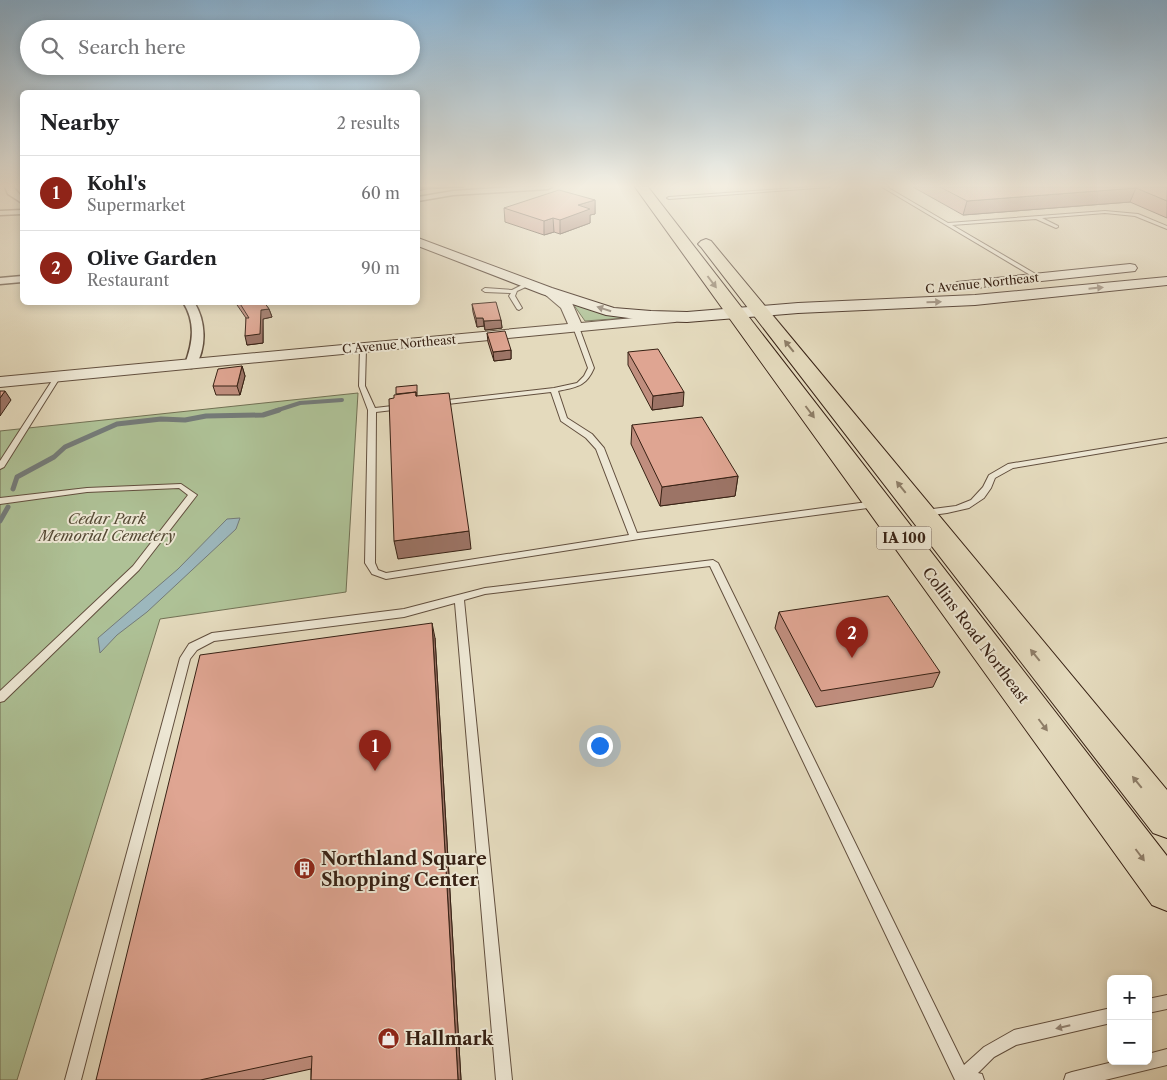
<!DOCTYPE html>
<html lang="en">
<head>
<meta charset="utf-8">
<style>
  body { margin:0; font-family:"Libre Caslon Text",serif; background:#f2f2f2; color:#202124 }
  .controls { position:absolute; right:15px; bottom:15px; display:grid; overflow:hidden; border-radius:8px; box-shadow:0 2px 8px #0003 }
  .controls button { width:45px; height:45px; display:grid; place-items:center; padding:0; border:0; border-bottom:1px solid #e0e0e0; background:#fff; color:#202124; font:25px sans-serif }
  .you { position:absolute; left:599px; top:745px; width:18px; height:18px; margin:-12px; border:4px solid #fff; border-radius:50%; background:#1a73e8; box-shadow:0 0 0 8px #1a73e833 }
  .badge { display:grid; place-items:center; width:32px; height:32px; border-radius:50%; background:#8f2418; color:#fff; font-size:16px; font-weight:700 }
  .pin { position:absolute; translate:-50% -41px; filter:drop-shadow(0 1px 2px #0008) }
  .pin::after { content:''; position:absolute; top:26px; width:18px; height:15px; background:inherit; clip-path:polygon(0 0,100% 0,50% 100%) }
  .list { margin:0; padding:0; list-style:none }
  h2 { display:flex; justify-content:space-between; align-items:center; height:65px; margin:0; padding:0 20px; font-size:21px }
  h2 small { font-size:16px; font-weight:400; color:#757577 }
  .list li { display:grid; grid-template-columns:32px 1fr auto; gap:15px; align-items:center; box-sizing:border-box; height:75px; padding:0 20px; border-top:1px solid #e0e0e0 }
  .list b { display:block; font-size:19px; white-space:nowrap }
  .list p { margin:0; font-size:16px; white-space:nowrap; color:#757577 }
  .list em { font-size:16px; font-style:normal; color:#757577 }
  .icon { flex:none; width:28px; height:28px; fill:none; stroke:currentColor; stroke-width:2; stroke-linecap:round; stroke-linejoin:round }
  .map { position:relative; flex:none; width:1167px; height:1080px; overflow:hidden }
  .search { position:absolute; background:#fff; box-shadow:0 2px 8px #0003; left:20px; top:20px; width:400px; height:55px; display:flex; align-items:center; gap:12px; box-sizing:border-box; padding:0 18px; border-radius:28px; color:#757577; font-size:19px }
  .panel { position:absolute; background:#fff; box-shadow:0 2px 8px #0003; left:20px; top:90px; width:400px; height:215px; border-radius:8px }
  .map>svg:first-child { display:block }
  .green { fill:#aec196; stroke:#727155 }
  .water { fill:#9cb7bd; stroke:#747b79 }
  .lines { fill:none; stroke-linecap:round; stroke-linejoin:round }
  .stream-far1 { stroke:#747b79; stroke-width:4 }
  .stream { stroke:#747b79; stroke-width:5 }
  .service-casing { stroke:#624f3e; stroke-width:2 }
  .minor-casing { stroke:#624f3e; stroke-width:3 }
  .tertiary-casing { stroke:#624f3e; stroke-width:2 }
  .secondary-casing { stroke:#372114; stroke-width:2 }
  .trunk-casing { stroke:#372114; stroke-width:2 }
  .service { fill:#ede7d4; fill-rule:evenodd }
  .minor { fill:#ede7d4; fill-rule:evenodd }
  .tertiary { fill:#ede7d4; fill-rule:evenodd }
  .secondary { fill:#ede7d4; fill-rule:evenodd }
  .trunk { fill:#e4dabd; fill-rule:evenodd }
  .wall { fill:#c08e7e; stroke:#372114 }
  .shaded-wall { fill:#9c7466; stroke:#372114 }
  .building { fill:#dfa592; stroke:#372114 }
  .oneway { fill:#8e7e68 }
  .oneway2 { fill:#928474 }
  .labels { text-anchor:middle; dominant-baseline:central; stroke-width:4; stroke-linejoin:round; paint-order:stroke }
  .far-street-label { font-size:12px; fill:#372114; stroke:#ede7d4 }
  .shield { fill:#ede7d4; stroke:#6e5c4e; stroke-width:1 }
  .shield-label { font-size:14px; font-weight:bold; fill:#372114 }
  .park-label { font-size:15px; font-style:italic; fill:#554934; stroke:#ede7d4 }
  .street-label { font-size:15px; fill:#372114; stroke:#ede7d4 }
  .near-poi-label { font-size:18px; font-weight:bold; fill:#372114; stroke:#ede7d4; text-anchor:start }
</style>
</head>
<body>
<div class="map">
<svg width="1167" height="1080" viewBox="0 0 1167 1080">
  <rect width="100%" height="100%" fill="#e4dabd"/>
  <filter id="stains"><feTurbulence type="fractalNoise" baseFrequency=".004" numOctaves="4"/><feColorMatrix values="0 0 0 0 .2 0 0 0 0 .09 0 0 0 0 .02 0 0 0 .5 -.17"/></filter>
  <radialGradient id="worn" r=".72"><stop offset=".6" stop-color="#630" stop-opacity="0"/><stop offset="1" stop-color="#630" stop-opacity=".3"/></radialGradient>
  <path class="green" d="M 571,301 L 624,317 L 625,318 L 585,321 Z
    M 358,393 L 346,592 L 160,619 L 17,1080 L 0,1080 L 0,431 Z"/>
  <path class="water" d="M 240,518 L 236,529 L 147,612 L 117,635 L 100,653 L 98,638 L 178,569 L 227,519 Z"/>
  <g class="lines">
    <path class="stream-far1" d="M 275,411 L 300,403 L 342,400"/>
    <path class="stream" d="M 13,489 L 17,477 L 54,457 L 65,447 L 117,424 L 161,419 L 185,420 L 206,416 L 263,415 L 279,410
      M 0,521 L 8,507"/>
    <defs>
      <path id="service" d="M 812,187 L 830,187 L 669,199 L 667,198 L 669,197 Z
        M 882,187 L 887,187 L 948,223 L 1105,211 L 1138,214 L 1167,226 L 1167,229 L 1135,216 L 1105,213 L 1042,218 L 1058,226 L 1058,227 L 1056,228 L 1036,219 L 952,225 L 1039,276 L 1040,277 L 1037,279 Z
        M 528,282 L 530,283 L 530,285 L 517,291 L 515,296 L 522,308 L 519,310 L 517,309 L 509,296 L 511,293 L 485,292 L 482,290 L 485,288 L 512,290 Z
        M 576,325 L 579,327 L 594,368 C 586,387 576,387 558,391 L 567,418 L 592,434 L 604,448 L 637,533 L 875,501 L 879,504 L 875,507 L 639,539 L 386,579 L 372,574 L 365,563 L 368,410 L 359,386 L 360,348 L 363,346 L 366,348 L 365,386 L 375,408 L 401,405 L 404,407 L 401,409 L 376,412 L 375,563 L 378,570 L 386,573 L 629,535 L 596,449 L 586,438 L 561,421 L 551,392 L 439,405 L 436,403 L 439,401 L 554,388 L 577,383 L 584,376 L 588,368 L 573,327 Z
        M 58,374 L 61,376 L 4,467 L 0,469 L 0,461 L 55,376 Z
        M 1167,438 L 1167,442 L 1013,468 L 995,478 L 991,488 L 984,498 L 969,508 L 947,513 L 925,516 L 921,513 L 925,510 L 956,506 L 971,500 L 983,487 L 989,475 L 1008,464 Z
        M 181,484 L 197,495 L 139,570 L 4,701 L 0,702 L 0,691 L 133,566 L 188,495 L 179,488 L 87,492 L 0,504 L 0,498 L 87,488 Z
        M 713,560 L 718,563 L 964,1065 L 984,1047 L 1014,1030 L 1111,1008 L 1111,1023 L 1016,1045 L 994,1057 L 978,1073 L 982,1074 L 984,1080 L 955,1080 L 710,566 L 485,594 L 464,600 L 512,1080 L 496,1080 L 455,603 L 404,617 L 214,641 L 197,650 L 190,659 L 81,1080 L 65,1080 L 180,658 L 189,644 L 212,633 L 404,609 L 485,588 Z
        M 1167,995 L 1167,1009 L 1148,1013 L 1148,999 Z
        M 1167,1049 L 1167,1065 L 1105,1080 L 1064,1080 L 1066,1074 L 1072,1072 L 1117,1061 L 1148,1061 L 1148,1054 Z"/>
      <path id="minor" d="M 5,187 L 13,187 L 22,197 L 22,203 L 8,194 Z
        M 514,187 L 552,187 L 548,189 L 453,195 L 418,201 L 418,197 L 453,191 Z
        M 22,210 L 22,214 L 0,215 L 0,211 Z
        M 22,276 L 22,282 L 0,284 L 0,278 Z
        M 183,302 L 194,302 C 206,321 207,347 195,367 L 191,368 L 185,364 C 193,342 196,323 183,302 Z"/>
      <path id="tertiary" d="M 547,287 L 572,303 L 581,323 L 675,314 L 682,318 L 675,322 L 0,387 L 0,377 L 568,324 L 561,308 L 541,291 Z"/>
      <path id="secondary" d="M 418,238 L 552,288 L 614,308 L 651,311 L 687,312 L 798,303 L 975,295 L 1167,277 L 1167,285 L 975,305 L 798,313 L 687,322 L 651,321 L 606,315 L 542,294 L 418,246 Z
        M 1130,264 L 1135,265 L 1137,268 L 1135,271 L 957,290 L 950,286 L 957,282 Z"/>
      <path id="trunk" d="M 635,187 L 648,187 L 1167,856 L 1167,911 L 1152,905 Z
        M 706,239 L 711,241 L 1167,790 L 1167,838 L 1153,833 L 701,247 L 698,244 L 701,241 Z"/>
    </defs>
    <use href="#service" class="service-casing"/>
    <use href="#minor" class="minor-casing"/>
    <use href="#tertiary" class="tertiary-casing"/>
    <use href="#secondary" class="secondary-casing"/>
    <use href="#trunk" class="trunk-casing"/>
    <use href="#service" class="service"/>
    <use href="#minor" class="minor"/>
    <use href="#tertiary" class="tertiary"/>
    <use href="#secondary" class="secondary"/>
    <use href="#trunk" class="trunk"/>
  </g>
  <path class="wall" d="M 913,187 L 1167,187 L 1167,218 L 1130,202 L 963,215 Z
    M 595,200 L 595,214 L 590,215 L 590,223 L 560,234 L 554,232 L 544,235 L 505,222 L 504,208 Z
    M 235,302 L 264,302 L 269,309 L 272,317 L 263,319 L 263,343 L 247,345 L 246,318 Z
    M 472,304 L 501,320 L 502,328 L 485,330 L 484,326 L 477,327 L 473,312 Z
    M 487,333 L 511,350 L 511,359 L 494,361 L 488,342 Z
    M 628,352 L 683,406 L 652,410 L 628,365 Z
    M 242,366 L 245,376 L 240,395 L 216,395 L 213,386 Z
    M 632,425 L 738,476 L 735,496 L 660,506 L 631,444 Z
    M 779,612 L 940,672 L 933,687 L 816,707 L 775,628 Z
    M 435,638 L 461,1080 L 311,1080 L 311,1069 L 261,1080 L 96,1080 Z"/>
  <path class="shaded-wall" d="M 418,187 L 464,187 L 426,189 L 418,191 Z
    M 1136,188 L 1130,202 L 963,215 L 967,201 Z
    M 595,200 L 595,214 L 590,215 L 590,223 L 560,234 L 560,220 L 578,205 Z
    M 553,218 L 554,232 L 544,235 L 544,221 Z
    M 269,309 L 272,317 L 263,319 L 263,343 L 247,345 L 245,336 L 261,310 Z
    M 476,318 L 483,318 L 484,326 L 477,327 Z
    M 501,320 L 502,328 L 485,330 L 484,321 Z
    M 511,350 L 511,359 L 494,361 L 493,352 Z
    M 242,366 L 245,376 L 240,395 L 237,386 Z
    M 5,391 L 11,400 L 0,416 L 0,398 Z
    M 684,392 L 683,406 L 652,410 L 653,396 Z
    M 738,476 L 735,496 L 660,506 L 662,487 Z
    M 469,531 L 471,549 L 398,559 L 394,541 Z
    M 432,623 L 435,638 L 461,1080 L 458,1080 Z"/>
  <path class="building" d="M 940,187 L 1167,187 L 1167,201 L 1136,188 L 967,201 Z
    M 559,190 L 595,200 L 578,205 L 590,209 L 560,220 L 553,218 L 544,221 L 504,208 Z
    M 239,302 L 264,302 L 269,309 L 261,310 L 260,334 L 245,336 L 246,318 L 249,318 Z
    M 496,302 L 501,320 L 484,321 L 483,318 L 476,318 L 472,304 Z
    M 505,331 L 511,350 L 493,352 L 487,333 Z
    M 658,349 L 684,392 L 653,396 L 628,352 Z
    M 242,366 L 237,386 L 213,386 L 218,369 Z
    M 417,385 L 417,396 L 416,396 L 416,392 L 396,394 L 396,387 Z
    M 0,391 L 5,391 L 0,398 Z
    M 416,392 L 416,396 L 449,393 L 469,531 L 394,541 L 389,399 L 394,398 L 394,395 Z
    M 702,417 L 738,476 L 662,487 L 632,425 Z
    M 888,596 L 940,672 L 821,691 L 779,612 Z
    M 432,623 L 458,1080 L 311,1080 L 312,1056 L 200,1080 L 96,1080 L 200,655 Z"/>
  <defs><path id="oneway-solid" d="M-6-.8H1V-3.2L6.5 0L1 3.2V.8H-6Z" transform="scale(1.25)"/></defs>
  <g class="oneway">
    <use href="#oneway-solid" transform="translate(712 282) rotate(53)"/>
    <use href="#oneway-solid" transform="translate(789 346) rotate(-129)"/>
    <use href="#oneway-solid" transform="translate(810 412) rotate(53)"/>
    <use href="#oneway-solid" transform="translate(901 487) rotate(-129)"/>
    <use href="#oneway-solid" transform="translate(1035 655) rotate(-129)"/>
    <use href="#oneway-solid" transform="translate(1043 725) rotate(53)"/>
    <use href="#oneway-solid" transform="translate(1137 782) rotate(-129)"/>
    <use href="#oneway-solid" transform="translate(1140 855) rotate(53)"/>
  </g>
  <g class="oneway2">
    <use href="#oneway-solid" transform="translate(1096 288) rotate(-6)"/>
    <use href="#oneway-solid" transform="translate(934 302) rotate(-2)"/>
    <use href="#oneway-solid" transform="translate(604 309) rotate(-162)"/>
    <use href="#oneway-solid" transform="translate(1063 1027) rotate(167)"/>
  </g>
  <linearGradient id="sky" x2="0" y2="1"><stop stop-color="#89b5d7"/><stop offset="0.55" stop-color="#f3eee1"/><stop offset="1" stop-color="#f3eee1" stop-opacity="0"/></linearGradient>
  <rect width="1167" height="338" fill="url(#sky)"/>
  <defs>
    <symbol id="building-disc" viewBox="-11 -11 22 22"><circle r="9.5" fill="#8f2418" stroke="#ede7d4"/><path d="M-4-6H4V6H1V3H-1V6H-4ZM-2.5-4.3h1.7v1.8h-1.7ZM.8-4.3h1.7v1.8H.8ZM-2.5-1h1.7V.8h-1.7ZM.8-1h1.7V.8H.8Z" fill="#fff"/></symbol>
    <symbol id="shop-disc" viewBox="-11 -11 22 22"><circle r="9.5" fill="#8f2418" stroke="#ede7d4"/><path d="M-5-2.5h2.3a2.7 3.5 0 0 1 5.4 0H5L5.5 6h-11ZM-1.5-2.5h3a1.5 2.3 0 0 0-3 0Z" fill="#fff"/></symbol>
  </defs>
  <g fill-rule="evenodd">
    <use href="#building-disc" x="292" y="856" width="25" height="25"/>
    <use href="#shop-disc" x="376" y="1026" width="25" height="25"/>
  </g>
  <g class="labels">
    <g class="far-street-label">
      <text transform="translate(982 283) rotate(-6)">C Avenue Northeast</text>
      <text transform="translate(399 344) rotate(-5)">C Avenue Northeast</text>
    </g>
    <rect class="shield" x="876.5" y="526.5" width="55" height="23" rx="4"/>
    <g class="shield-label">
      <text x="904" y="538">IA 100</text>
    </g>
    <g class="park-label">
      <text x="107" y="518">Cedar Park<tspan x="107" dy="17">Memorial Cemetery</tspan></text>
    </g>
    <g class="street-label">
      <text transform="translate(976 635) rotate(53)">Collins Road Northeast</text>
    </g>
    <g class="near-poi-label">
      <text x="321" y="859">Northland Square<tspan x="321" dy="21">Shopping Center</tspan></text>
      <text x="405" y="1039">Hallmark</text>
    </g>
  </g>
  <rect width="100%" height="100%" filter="url(#stains)"/>
  <rect width="100%" height="100%" fill="url(#worn)"/>
</svg>
<div class="controls">
<button>+</button>
<button>−</button>
</div>
<div class="you"></div>
<div class="pin badge" style="left:375px;top:771px">1</div>
<div class="pin badge" style="left:852px;top:658px">2</div>
<div class="search"><svg class="icon" aria-label="search" viewBox="0 0 24 24"><circle cx="10" cy="10" r="6"/><path d="M15 15l6 6"/></svg>Search here</div>
<section class="panel">
<h2>Nearby<small>2 results</small></h2>
<ul class="list">
<li><span class="badge">1</span><div><b>Kohl's</b><p>Supermarket</p></div><em>60 m</em></li>
<li><span class="badge">2</span><div><b>Olive Garden</b><p>Restaurant</p></div><em>90 m</em></li>
</ul>
</section>
</div>
</body>
</html>
